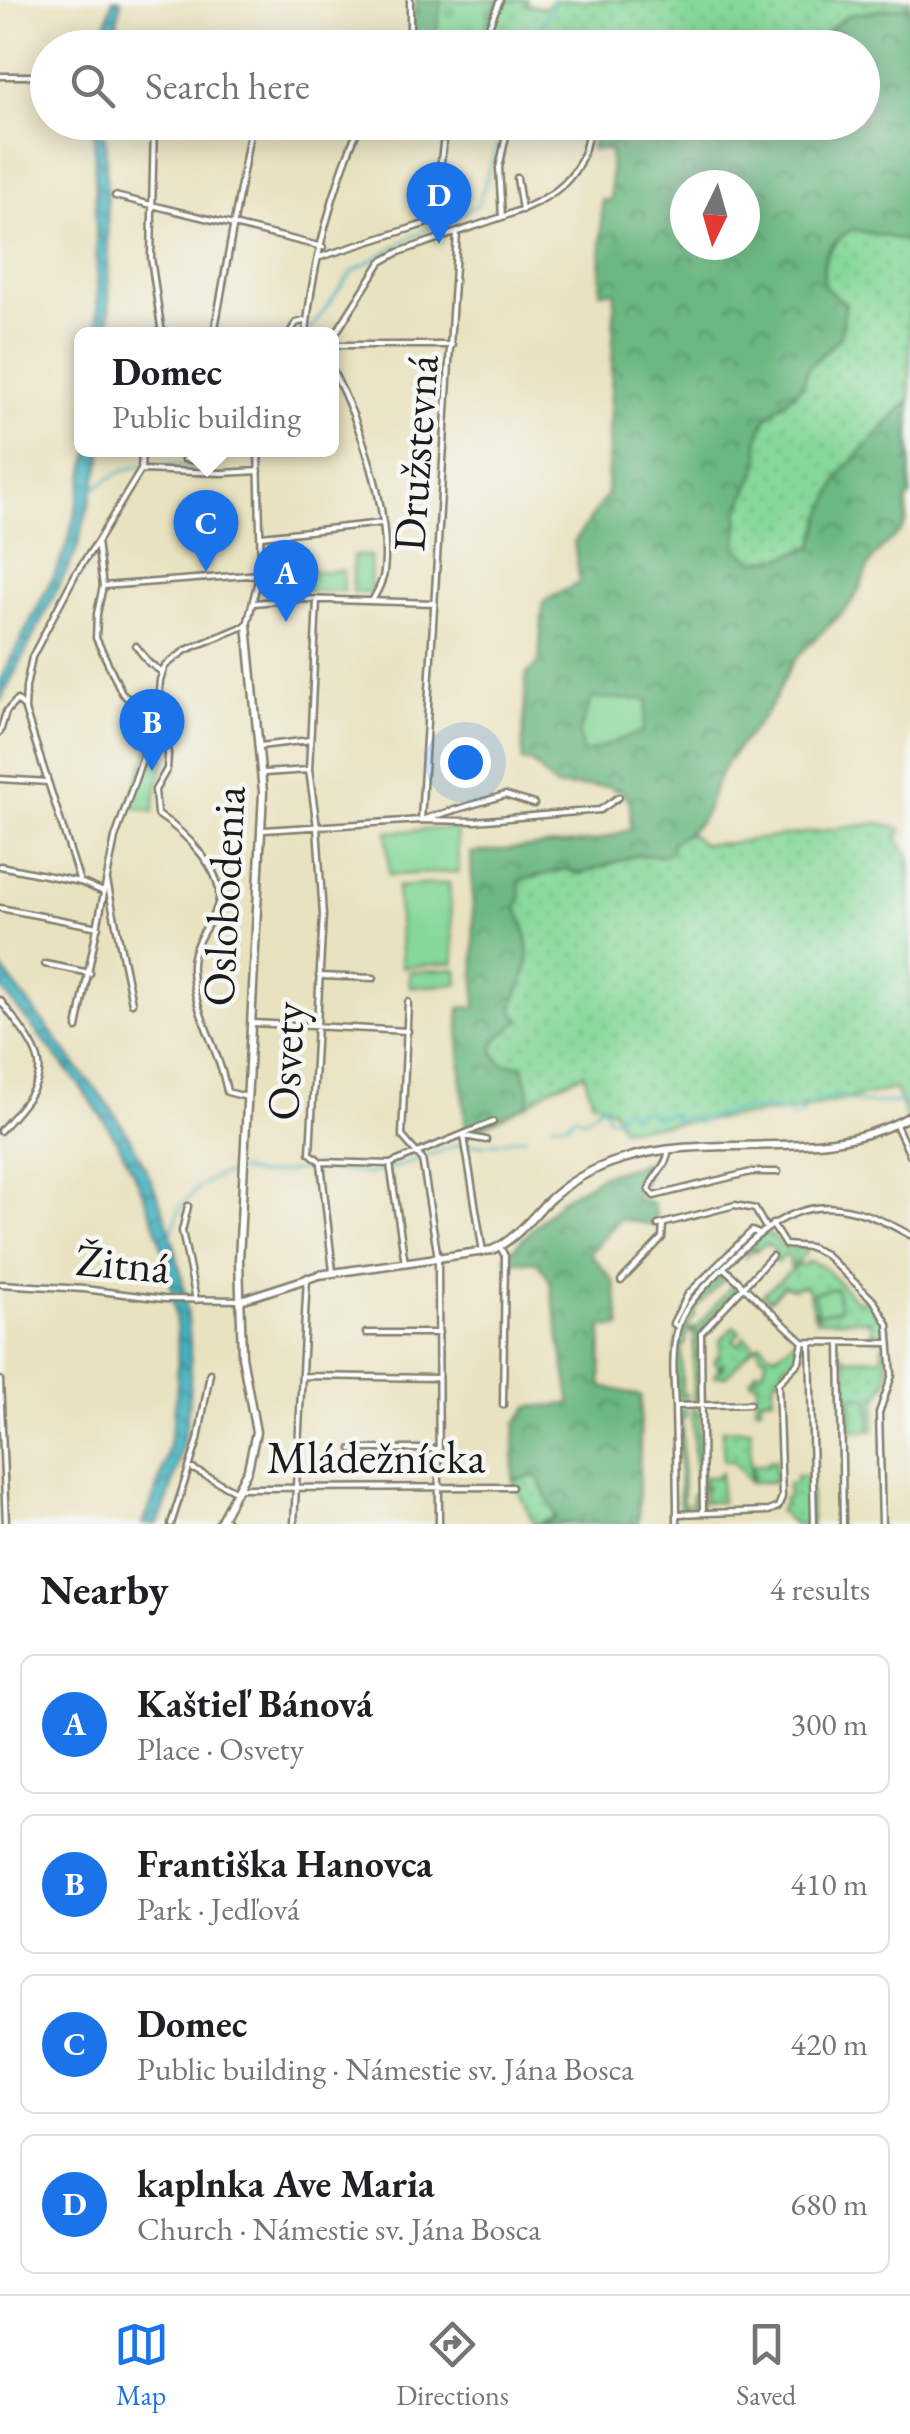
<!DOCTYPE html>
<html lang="en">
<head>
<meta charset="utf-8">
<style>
  body { margin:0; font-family:"EB Garamond",serif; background:#f2f2f2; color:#202124 }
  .compass { position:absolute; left:670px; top:170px; width:90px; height:90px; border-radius:50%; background:#fff; box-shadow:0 5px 25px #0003; rotate:185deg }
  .you { position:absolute; left:465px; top:762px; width:35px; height:35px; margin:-25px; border:8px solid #fff; border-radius:50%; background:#1a73e8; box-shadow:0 0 0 15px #1a73e833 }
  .badge { display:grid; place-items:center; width:65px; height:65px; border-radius:50%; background:#1a73e8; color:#fff; font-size:32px; font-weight:700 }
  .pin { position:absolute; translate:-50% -82px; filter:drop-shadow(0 2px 5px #0008) }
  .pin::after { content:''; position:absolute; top:52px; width:35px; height:30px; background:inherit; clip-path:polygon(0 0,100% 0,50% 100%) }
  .popup { position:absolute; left:74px; top:327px; width:265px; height:130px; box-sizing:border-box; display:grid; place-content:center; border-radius:15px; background:#fff; filter:drop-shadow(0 2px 8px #0005); font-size:32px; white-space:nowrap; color:#757577 }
  .popup b { font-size:38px; color:#202124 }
  .popup::after { content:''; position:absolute; left:50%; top:100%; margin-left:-20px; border:20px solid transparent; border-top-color:#fff }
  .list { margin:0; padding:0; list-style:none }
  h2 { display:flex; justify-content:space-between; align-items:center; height:130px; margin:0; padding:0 40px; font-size:42px }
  h2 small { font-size:32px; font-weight:400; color:#757577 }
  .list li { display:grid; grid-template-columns:65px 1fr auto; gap:30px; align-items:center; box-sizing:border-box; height:140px; margin:0 20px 20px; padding:0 20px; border:2px solid #e0e0e0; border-radius:15px }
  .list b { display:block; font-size:38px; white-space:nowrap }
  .list p { margin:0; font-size:32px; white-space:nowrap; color:#757577 }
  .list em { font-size:32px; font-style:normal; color:#757577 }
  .icon { flex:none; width:55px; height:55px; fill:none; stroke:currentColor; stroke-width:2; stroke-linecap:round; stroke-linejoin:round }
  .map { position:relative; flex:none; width:910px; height:1524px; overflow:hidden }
  .search { position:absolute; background:#fff; box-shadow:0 5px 25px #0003; left:30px; right:30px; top:30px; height:110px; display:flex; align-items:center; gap:25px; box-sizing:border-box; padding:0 35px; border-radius:55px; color:#757577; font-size:38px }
  .sheet { height:770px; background:#fff }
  nav { display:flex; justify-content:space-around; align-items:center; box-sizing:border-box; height:140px; border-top:2px solid #e0e0e0; background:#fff; font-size:28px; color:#757577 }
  nav a { display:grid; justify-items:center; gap:5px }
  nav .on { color:#1a73e8 }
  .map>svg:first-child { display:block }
  .grass { fill:url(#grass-dots); stroke:#517a5b; stroke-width:2.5 }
  .forest { fill:url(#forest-crowns); stroke:#446a4f; stroke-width:2.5; fill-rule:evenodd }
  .cemetery { fill:url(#cemetery-stones); stroke:#517a5b; stroke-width:2.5 }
  .green { fill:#86d89a; stroke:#517a5b; stroke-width:2.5 }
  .water { fill:url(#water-waves); stroke:#30676e; stroke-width:2.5 }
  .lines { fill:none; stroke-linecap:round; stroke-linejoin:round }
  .stream { stroke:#44b2bf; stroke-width:2.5 }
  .street-casing { stroke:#827f6e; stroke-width:9 }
  .secondary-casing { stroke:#827f6e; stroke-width:11 }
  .street { stroke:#fff; stroke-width:4 }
  .secondary { stroke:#fff; stroke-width:6 }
  .labels { text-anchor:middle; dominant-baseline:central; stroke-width:9; stroke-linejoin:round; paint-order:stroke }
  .street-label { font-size:45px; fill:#1c1c1c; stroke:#f6f6f2 }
</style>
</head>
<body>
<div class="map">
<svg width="910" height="1524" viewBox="0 0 910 1524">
  <defs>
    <pattern id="grass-dots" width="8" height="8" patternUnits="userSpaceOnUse" patternTransform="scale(2.5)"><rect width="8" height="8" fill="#86d89a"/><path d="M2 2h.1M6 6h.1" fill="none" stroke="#73b984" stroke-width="1.8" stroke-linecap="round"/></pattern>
    <pattern id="forest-crowns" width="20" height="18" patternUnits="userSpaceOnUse" patternTransform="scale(2.5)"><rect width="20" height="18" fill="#6cb882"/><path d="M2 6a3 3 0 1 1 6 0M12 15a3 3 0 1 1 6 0" fill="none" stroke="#58956a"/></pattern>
    <pattern id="cemetery-stones" width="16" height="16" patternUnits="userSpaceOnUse" patternTransform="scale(2.5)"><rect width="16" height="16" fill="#86d89a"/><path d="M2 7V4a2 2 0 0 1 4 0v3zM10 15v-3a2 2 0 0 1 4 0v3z" fill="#73b984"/></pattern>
    <pattern id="water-waves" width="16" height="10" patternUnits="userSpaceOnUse" patternTransform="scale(2.5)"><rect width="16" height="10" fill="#44b2bf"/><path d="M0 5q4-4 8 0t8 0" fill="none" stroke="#38909a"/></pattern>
  </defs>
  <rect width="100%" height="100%" fill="#f6f6f2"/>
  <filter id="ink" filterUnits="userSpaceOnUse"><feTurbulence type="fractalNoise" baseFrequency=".01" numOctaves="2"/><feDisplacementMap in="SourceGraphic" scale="20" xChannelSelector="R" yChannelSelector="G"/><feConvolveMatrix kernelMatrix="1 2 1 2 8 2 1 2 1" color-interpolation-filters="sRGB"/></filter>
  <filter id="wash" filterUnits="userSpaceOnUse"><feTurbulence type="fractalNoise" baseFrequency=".0048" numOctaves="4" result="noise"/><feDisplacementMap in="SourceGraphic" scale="40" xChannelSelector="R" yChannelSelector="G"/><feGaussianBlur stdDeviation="2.25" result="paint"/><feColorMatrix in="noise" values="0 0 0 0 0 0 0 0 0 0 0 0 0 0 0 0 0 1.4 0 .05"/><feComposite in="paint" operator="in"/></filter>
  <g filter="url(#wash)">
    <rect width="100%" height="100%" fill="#e9e2c0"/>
    <path class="grass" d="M 498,0 L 527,0 L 527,5 L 545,8 L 552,0 L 910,0 L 910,6 L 848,15 L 807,47 L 778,47 L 742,40 L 716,48 L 477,48 Z
      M 852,229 L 910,242 L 910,400 L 898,411 L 822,517 L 814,546 L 781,558 L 754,561 L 736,548 L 739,510 L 760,461 L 758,441 L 765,419 L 802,386 L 809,367 L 840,337 C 826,290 805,262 852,229 Z
      M 880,823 L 902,829 L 897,841 L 910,855 L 910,1126 L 895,1089 L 793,1111 L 622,1129 L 613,1110 L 592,1100 L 584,1073 L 549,1089 L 528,1104 L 529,1089 L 501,1064 L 493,1052 C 496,1037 504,1029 511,1016 C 514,1009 513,1000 516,993 C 532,957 531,943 517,907 L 521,898 L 518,881 L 566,869 L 581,874 L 637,855 L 663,856 L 671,843 L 689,833 L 702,844 L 729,843 Z
      M 767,1233 L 786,1248 L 806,1249 L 805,1254 L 792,1268 L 789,1265 L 792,1261 L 785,1255 L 777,1263 L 773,1260 L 775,1249 L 765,1244 L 756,1251 L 753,1249 L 744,1259 L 759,1236 Z
      M 810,1261 L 822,1266 L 859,1303 L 866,1296 L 884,1321 L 888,1339 L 875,1339 L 874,1331 L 870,1335 L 872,1323 L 863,1321 L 871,1320 L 816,1320 L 819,1306 L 817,1303 L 814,1317 L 808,1290 L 803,1286 L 793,1289 L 783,1286 L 770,1300 L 763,1294 L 799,1264 L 801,1266 Z
      M 720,1276 L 729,1280 L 724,1279 L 694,1311 L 696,1314 L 687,1326 L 685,1345 L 681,1346 L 682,1394 L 686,1394 L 686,1401 L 680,1403 C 672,1377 673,1330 691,1306 C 700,1296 711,1286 720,1276 Z
      M 735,1282 L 738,1289 L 699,1333 L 699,1400 L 693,1403 L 694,1334 L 690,1333 L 690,1330 L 697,1332 L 691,1328 L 696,1328 Z
      M 734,1326 L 740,1332 L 733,1340 L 740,1345 L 744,1336 L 755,1346 L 726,1376 L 714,1376 L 719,1367 L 722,1370 L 722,1363 L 719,1366 L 714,1362 L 716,1357 L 720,1357 L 720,1341 Z
      M 796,1339 L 800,1348 L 797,1360 L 794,1357 L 783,1366 L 785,1370 L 773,1383 L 773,1397 L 761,1398 L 761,1407 L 755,1407 L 758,1382 L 751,1382 L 751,1377 L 758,1376 L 755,1374 L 756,1370 L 763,1371 L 767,1356 L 761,1355 L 757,1346 L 761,1343 L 769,1352 L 777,1354 Z
      M 882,1345 L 887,1346 L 888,1379 L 877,1400 L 874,1431 L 870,1431 L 870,1398 L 852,1397 L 852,1431 L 848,1431 L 846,1363 L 843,1362 L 843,1355 L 846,1359 L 882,1358 Z
      M 681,1408 L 686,1410 L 686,1416 L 682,1417 L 683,1503 L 687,1504 L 683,1511 L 680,1508 L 678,1411 Z
      M 692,1408 L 699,1411 L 701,1506 L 696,1511 L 692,1507 L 692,1494 L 696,1494 Z
      M 751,1429 L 750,1482 L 733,1461 L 724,1461 L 722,1430 Z
      M 775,1460 L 775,1482 L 752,1482 L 753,1465 L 768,1465 L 768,1461 Z
      M 721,1472 L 721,1502 L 705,1502 L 704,1488 L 709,1487 L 704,1487 L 704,1477 L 716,1477 Z
      M 537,1476 L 557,1517 L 534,1524 L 513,1480 Z
      M 796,1476 L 810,1476 L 811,1524 L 794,1524 L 779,1511 L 784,1504 L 784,1498 L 788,1497 L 788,1484 L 796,1483 Z"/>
    <path class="forest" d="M 416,0 L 442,0 L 434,46 L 410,48 Z
      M 910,6 L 910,242 L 852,229 C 824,248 821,254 825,288 L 846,303 L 840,337 L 809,367 L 802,386 L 765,419 L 758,441 L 760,461 L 739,510 L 737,548 L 754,561 L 781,558 L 814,546 L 822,517 L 841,473 L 910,400 L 910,496 L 906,500 C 910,536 895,531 876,555 C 864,569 863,588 852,602 C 835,624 809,640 793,663 C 783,677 779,696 768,710 C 754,730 734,749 722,771 C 702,808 716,818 671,843 L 672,851 L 663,856 L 637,855 L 581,874 L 565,869 L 519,881 L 521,898 L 517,907 C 527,932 534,954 523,981 C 519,993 514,998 513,1012 L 522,1020 L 496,1040 L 493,1052 L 502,1064 L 522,1065 L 529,1089 L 528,1104 L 466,1135 C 464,1093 457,1050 460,1008 L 476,1007 L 471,853 L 596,841 L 631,829 L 630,802 L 619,788 L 614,790 L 609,786 L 556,787 L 532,763 L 522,761 L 526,675 L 539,663 L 543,602 L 580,582 L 574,542 L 607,495 L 615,291 L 600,292 L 602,200 L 611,201 L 610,150 L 591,149 L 593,123 L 862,122 L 862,48 L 807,47 L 848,15 ZM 685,185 L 745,185 L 745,245 L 685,245 Z
      M 647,1162 L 645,1179 L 635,1198 L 653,1204 L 657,1222 L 653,1225 L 620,1219 L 590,1253 L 614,1282 L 621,1327 L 602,1327 L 601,1386 L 641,1396 L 638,1524 L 539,1524 L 556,1517 L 538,1476 L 513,1480 L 516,1423 L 529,1407 L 571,1404 L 550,1281 L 538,1262 L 507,1261 L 506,1256 L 561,1200 L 603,1175 Z"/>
    <path class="cemetery" d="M 442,0 L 498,0 L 477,47 L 434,46 Z"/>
    <path class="green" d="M 353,556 L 370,556 L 371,593 L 353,593 Z
      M 307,571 L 343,571 L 343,591 L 307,591 Z
      M 592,698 L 648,700 L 643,731 L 583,754 L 579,733 Z
      M 156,729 C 175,764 154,776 154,812 L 129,806 Z
      M 456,828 L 459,872 L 389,875 L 387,832 Z
      M 449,883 L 454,963 L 402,967 L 397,887 Z
      M 457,969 L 458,984 L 410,987 L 409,972 Z
      M 836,1288 L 840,1309 L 818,1314 L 813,1293 Z
      M 852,1397 L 870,1397 L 870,1431 L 852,1431 Z"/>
    <path class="water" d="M 113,0 L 121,0 L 113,47 L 99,47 Z
      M 94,123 L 105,123 L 110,334 L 98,334 Z
      M 90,450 L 102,450 L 102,458 L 76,552 L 0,702 L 0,680 L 58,567 L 69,538 Z
      M 0,966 C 24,999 51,1030 74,1063 C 88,1081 104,1097 117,1117 C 194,1239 215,1389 158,1524 L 143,1524 C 198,1399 186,1263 119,1145 C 87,1088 40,1038 0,987 Z"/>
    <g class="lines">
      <path class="stream" d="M 525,48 L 557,0
        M 309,331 L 352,272 L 408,239 L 478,205 L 504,122
        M 93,490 C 142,452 155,470 209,466 L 219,450
        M 552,1123 L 567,1124 L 575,1115 L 583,1120 L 603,1104 L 608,1117 L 615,1119 L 622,1110 L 628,1110 L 631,1115 L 637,1110 L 650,1112 L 654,1118 L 671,1113 L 676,1122 L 687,1115 L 696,1123 L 734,1111 L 775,1109 L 778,1114 L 788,1109 L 792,1118 L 803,1114 L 801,1105 L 841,1096 C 865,1110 885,1099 910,1103
        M 171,1234 L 180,1208 L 199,1187 L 215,1177 L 240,1170 L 258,1175 L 318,1168 L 366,1174 L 393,1168 L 461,1144 L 482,1145 L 526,1137"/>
    </g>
  </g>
  <g filter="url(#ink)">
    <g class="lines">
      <defs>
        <path id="street" d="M 410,30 L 418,48
          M 404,48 L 410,30 L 410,0
          M 480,48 L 500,0
          M 0,76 L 48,76
          M 154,122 L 151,258 L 162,334
          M 517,178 L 522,210
          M 115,196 L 323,247
          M 502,217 C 551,199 587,180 589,122
          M 457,233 L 421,820 L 505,795 L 534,804
          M 320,257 L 434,221 L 443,144
          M 214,334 L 252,122
          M 289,334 L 296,323 L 307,320
          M 306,334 C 311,269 334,183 361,122
          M 331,341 L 381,262 L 399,252 L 502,217 L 499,168 L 509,122
          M 331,345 L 452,345
          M 331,367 C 360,423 391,508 384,572 C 383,582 377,592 372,601
          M 184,459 L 208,462 L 215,450
          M 141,470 L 222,473 L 259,471
          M 141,470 L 142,450
          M 262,536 L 382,523
          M 97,542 L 76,573 L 32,657 L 26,687 L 25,710 L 80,882 L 104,892
          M 103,586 L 261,574
          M 317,600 L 309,770 L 317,827 L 323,915 L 310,1153 L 321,1162 L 390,1164 L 493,1122
          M 254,603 L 301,599 L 434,603
          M 136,646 L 149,663 L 162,672
          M 0,732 L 6,712 L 17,700 L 23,706
          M 260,746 L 310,740
          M 264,773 L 309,770
          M 0,779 L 48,782
          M 264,830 L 421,820 L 475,821 L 600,810 L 619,797
          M 0,866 L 80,882
          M 107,881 L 132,1003
          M 0,908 L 98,927
          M 45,964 L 90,973
          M 319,976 L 374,978
          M 0,1000 C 48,1064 57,1069 0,1131
          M 408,1002 L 402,1136 L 422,1159 L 438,1258 L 439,1524
          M 253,1023 L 408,1031
          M 77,1028 L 115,838 L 157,716 L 139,709 L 122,693 L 96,638 L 97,614 L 103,586 L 97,542 L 141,470
          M 247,1097 L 227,1092 C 220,1050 194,1014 192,971 C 190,946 208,928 217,907 C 230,874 182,830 157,814 L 155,790 L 167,769 L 168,754 L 164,729 L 157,716 L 160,680 L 165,666 L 186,650 L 247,625 L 261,568 L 258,450
          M 896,1125 L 910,1155
          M 668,1152 C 668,1166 652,1175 649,1190 L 654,1196 L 751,1172 L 778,1172
          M 321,1163 L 333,1272
          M 390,1164 L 405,1263
          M 188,1206 L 182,1231 L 196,1300
          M 772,1224 L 785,1245 L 810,1247 L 825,1254 L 874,1301 L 888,1324 L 892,1375 L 879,1413 L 882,1524
          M 658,1225 L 735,1205 L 755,1209 L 766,1228
          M 500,1247 L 505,1256 L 503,1405
          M 483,1252 L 464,1136 L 486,1140
          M 724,1268 L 803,1342 L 889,1343
          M 621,1281 L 662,1238 L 663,1224
          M 0,1284 L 84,1289 L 164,1299 L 241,1300
          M 678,1327 L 673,1323 L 688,1294 L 752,1231 L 757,1233
          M 366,1333 L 439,1333
          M 810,1344 L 814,1524
          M 840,1344 L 843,1524
          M 302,1376 L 438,1378
          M 0,1380 L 6,1524
          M 675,1406 L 750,1404
          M 352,1449 L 439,1449
          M 193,1469 L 237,1492
          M 240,1488 L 512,1487
          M 703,1513 L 701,1333 L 772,1256
          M 677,1514 L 769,1511 L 778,1507 L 782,1497 L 778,1383 L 799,1362 L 803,1342
          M 223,1517 L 229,1524
          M 171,1524 L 198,1440 L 210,1373
          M 294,1524 L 307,1277
          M 677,1524 C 677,1485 676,1447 675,1408 C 674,1383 671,1356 677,1331 C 683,1305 703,1289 721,1270 C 786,1203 825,1187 910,1235"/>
        <path id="secondary" d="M 241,1300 L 319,1275 L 492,1250 C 514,1240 528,1222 544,1205 C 567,1182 592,1168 623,1159 C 716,1130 824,1166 910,1116
          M 219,1524 L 248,1469 L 256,1432 L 242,1356 L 239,1260 L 263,792 L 247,625"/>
      </defs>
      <use href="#street" class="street-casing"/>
      <use href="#secondary" class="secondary-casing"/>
      <use href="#street" class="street"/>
      <use href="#secondary" class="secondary"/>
    </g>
  </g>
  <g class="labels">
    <g class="street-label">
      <text transform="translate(415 453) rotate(-86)">Družstevná</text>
      <text transform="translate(223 896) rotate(-87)">Oslobodenia</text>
      <text transform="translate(285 1061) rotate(-87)">Osvety</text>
      <text transform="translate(123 1263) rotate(5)">Žitná</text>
      <text x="376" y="1457">Mládežnícka</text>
    </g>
  </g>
</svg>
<svg class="compass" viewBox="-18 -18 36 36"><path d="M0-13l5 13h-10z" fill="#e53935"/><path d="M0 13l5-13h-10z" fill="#757577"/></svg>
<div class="you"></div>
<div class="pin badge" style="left:286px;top:622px">A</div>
<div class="pin badge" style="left:152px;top:771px">B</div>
<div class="pin badge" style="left:206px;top:572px">C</div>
<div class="popup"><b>Domec</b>Public building</div>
<div class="pin badge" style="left:439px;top:244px">D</div>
<div class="search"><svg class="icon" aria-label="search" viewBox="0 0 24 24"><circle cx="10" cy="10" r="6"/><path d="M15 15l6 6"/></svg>Search here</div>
</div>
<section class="sheet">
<h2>Nearby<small>4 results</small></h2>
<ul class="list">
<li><span class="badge">A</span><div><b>Kaštieľ Bánová</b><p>Place · Osvety</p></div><em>300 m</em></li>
<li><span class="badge">B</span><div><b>Františka Hanovca</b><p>Park · Jedľová</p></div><em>410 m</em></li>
<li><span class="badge">C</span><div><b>Domec</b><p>Public building · Námestie sv. Jána Bosca</p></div><em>420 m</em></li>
<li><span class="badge">D</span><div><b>kaplnka Ave Maria</b><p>Church · Námestie sv. Jána Bosca</p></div><em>680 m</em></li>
</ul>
</section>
<nav>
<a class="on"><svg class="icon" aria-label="map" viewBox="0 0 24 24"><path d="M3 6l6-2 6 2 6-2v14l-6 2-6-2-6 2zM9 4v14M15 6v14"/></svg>Map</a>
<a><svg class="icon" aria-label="directions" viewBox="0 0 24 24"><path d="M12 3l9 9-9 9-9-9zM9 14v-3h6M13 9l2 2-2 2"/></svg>Directions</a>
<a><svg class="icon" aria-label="saved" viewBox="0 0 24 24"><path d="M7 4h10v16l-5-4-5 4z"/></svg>Saved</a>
</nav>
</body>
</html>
